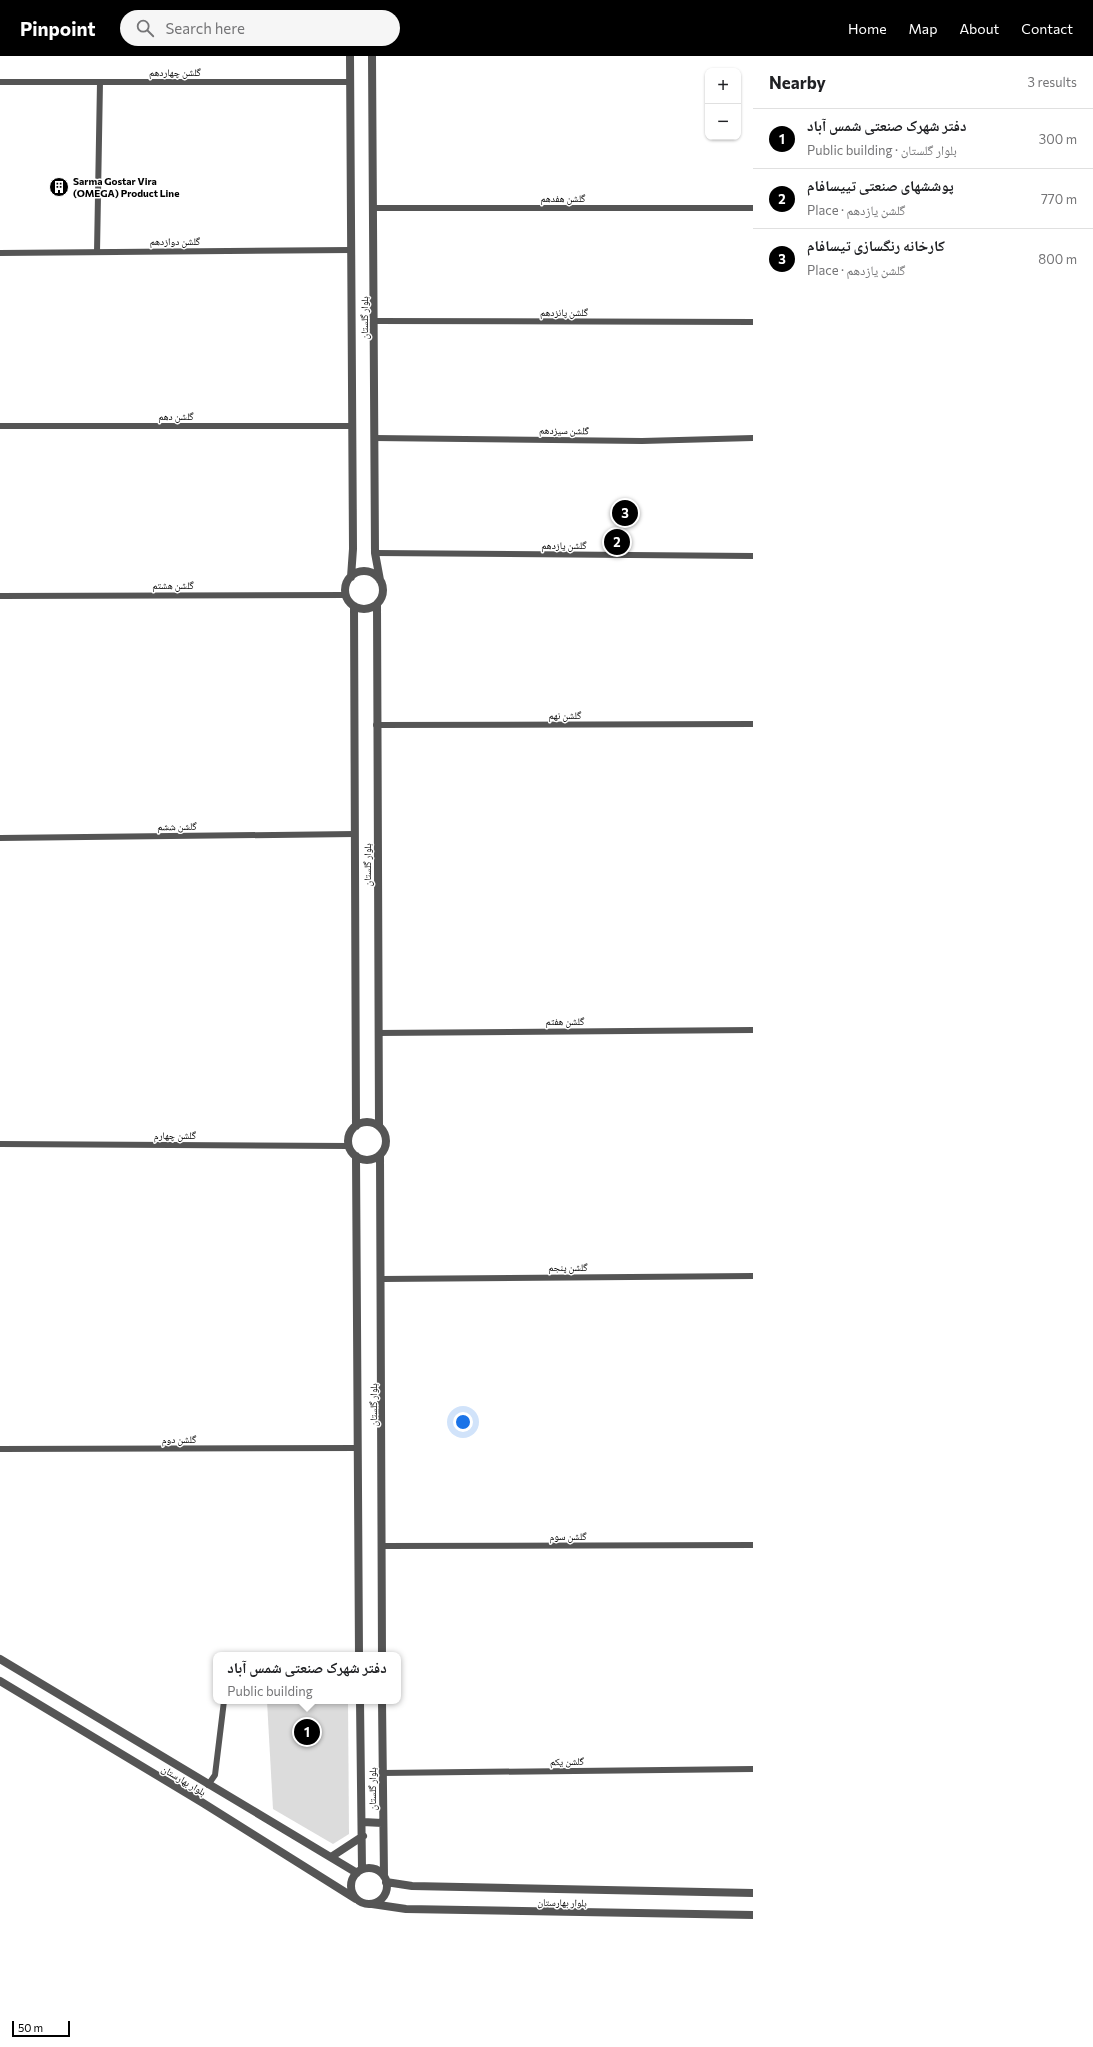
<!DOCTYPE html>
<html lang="en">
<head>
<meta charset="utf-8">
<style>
  body { margin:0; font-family:Commissioner,"Noto Naskh Arabic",sans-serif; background:#f6f6f6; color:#202124 }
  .controls { position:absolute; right:12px; top:12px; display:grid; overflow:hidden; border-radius:8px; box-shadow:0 1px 3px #0004 }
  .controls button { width:36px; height:36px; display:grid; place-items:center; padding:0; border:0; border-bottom:1px solid #e0e0e0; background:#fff; color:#202124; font:20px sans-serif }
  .scale { position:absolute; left:12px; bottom:10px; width:58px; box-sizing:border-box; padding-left:4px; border:2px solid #000; border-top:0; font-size:11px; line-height:14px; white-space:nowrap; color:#000; -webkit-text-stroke:3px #fff; paint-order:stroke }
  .you { position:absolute; left:463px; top:1366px; width:14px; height:14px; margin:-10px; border:3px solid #fff; border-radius:50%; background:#1a73e8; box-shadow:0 0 0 6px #1a73e833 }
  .badge { display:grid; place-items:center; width:26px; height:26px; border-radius:50%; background:#000; color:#fff; font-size:13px; font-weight:700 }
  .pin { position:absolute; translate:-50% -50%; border:2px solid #fff; box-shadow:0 1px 4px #0006 }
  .popup { position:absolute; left:213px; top:1596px; width:188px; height:52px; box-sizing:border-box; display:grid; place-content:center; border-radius:8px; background:#fff; filter:drop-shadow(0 1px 3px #0005); font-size:13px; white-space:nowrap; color:#757577 }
  .popup b { font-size:15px; color:#202124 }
  .popup::after { content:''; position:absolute; left:50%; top:100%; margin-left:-8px; border:8px solid transparent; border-top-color:#fff }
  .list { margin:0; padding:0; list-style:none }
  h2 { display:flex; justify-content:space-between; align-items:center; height:52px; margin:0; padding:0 16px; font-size:17px }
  h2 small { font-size:13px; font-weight:400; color:#757577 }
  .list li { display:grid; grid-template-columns:26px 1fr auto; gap:12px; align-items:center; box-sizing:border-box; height:60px; padding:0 16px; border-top:1px solid #e0e0e0 }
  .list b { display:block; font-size:15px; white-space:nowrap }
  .list p { margin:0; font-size:13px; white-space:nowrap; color:#757577 }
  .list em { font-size:13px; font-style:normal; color:#757577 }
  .icon { flex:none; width:22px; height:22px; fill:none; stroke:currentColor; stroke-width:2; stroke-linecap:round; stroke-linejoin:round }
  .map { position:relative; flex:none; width:753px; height:1991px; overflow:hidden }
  header { display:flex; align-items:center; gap:24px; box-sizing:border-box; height:56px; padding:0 20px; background:#000; color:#fff }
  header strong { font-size:19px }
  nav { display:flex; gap:22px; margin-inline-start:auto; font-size:14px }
  .search { width:280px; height:36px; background:#f6f6f6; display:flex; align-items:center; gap:10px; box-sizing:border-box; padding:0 14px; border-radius:22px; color:#757577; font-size:15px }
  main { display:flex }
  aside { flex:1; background:#fff }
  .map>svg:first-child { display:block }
  .green { fill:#dcdcdc }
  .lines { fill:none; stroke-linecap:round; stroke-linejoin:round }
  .minor { stroke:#555; stroke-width:6 }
  .tertiary { stroke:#555; stroke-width:8 }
  .labels { text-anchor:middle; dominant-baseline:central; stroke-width:3; stroke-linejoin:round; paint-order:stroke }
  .street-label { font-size:10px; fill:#000; stroke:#fff }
  .poi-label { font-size:10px; font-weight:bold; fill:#000; stroke:#fff; text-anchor:start }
</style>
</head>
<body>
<header>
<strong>Pinpoint</strong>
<div class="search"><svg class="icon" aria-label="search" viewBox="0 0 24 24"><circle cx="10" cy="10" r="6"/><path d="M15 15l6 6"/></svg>Search here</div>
<nav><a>Home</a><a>Map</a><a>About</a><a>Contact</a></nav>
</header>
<main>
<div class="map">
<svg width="753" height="1991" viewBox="0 0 753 1991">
  <rect width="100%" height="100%" fill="#fff"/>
  <path class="green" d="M 267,1645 L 348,1645 L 349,1778 L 333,1788 L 273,1753 Z"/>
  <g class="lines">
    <path class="minor" d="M 0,26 L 350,26
      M 374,152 L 753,152
      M 97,196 L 100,26
      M 0,197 L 351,194
      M 374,265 L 753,266
      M 0,370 L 352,370
      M 374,382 L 642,385 L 753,382
      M 375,497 L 753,500
      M 0,540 L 346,539
      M 376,669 L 753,668
      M 0,782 L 355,778
      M 378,977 L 753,974
      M 0,1088 L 349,1090
      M 382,1223 L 753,1220
      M 0,1393 L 358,1392
      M 383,1490 L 753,1489
      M 382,1717 L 753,1713
      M 208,1729 L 215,1719 L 224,1645"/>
    <path class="tertiary" d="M 350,0 L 353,493 L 351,521
      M 372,0 L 375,497 L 380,524
      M345 534a19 19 0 1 1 38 0a19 19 0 1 1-38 0Z
      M 377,548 L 379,1070
      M 354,550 L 356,1070
      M348 1085a19 19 0 1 1 38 0a19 19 0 1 1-38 0Z
      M 380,1099 L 382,1599
      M 356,1100 L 359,1599
      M 0,1603 L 357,1817
      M 0,1625 L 203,1747 L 356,1843
      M 360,1645 L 362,1813
      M 382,1645 L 384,1820
      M 363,1766 L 382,1767
      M 331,1801 L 363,1780
      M351 1830a18 18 0 1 1 36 0a18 18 0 1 1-36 0Z
      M 386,1826 L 412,1830 L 753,1837
      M 372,1848 L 406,1853 L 753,1859"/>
  </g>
  <defs>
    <symbol id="building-disc" viewBox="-11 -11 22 22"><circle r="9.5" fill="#000" stroke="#fff"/><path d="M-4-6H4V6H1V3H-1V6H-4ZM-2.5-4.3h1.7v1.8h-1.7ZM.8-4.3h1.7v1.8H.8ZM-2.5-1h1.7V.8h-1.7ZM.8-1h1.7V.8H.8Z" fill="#fff"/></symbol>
  </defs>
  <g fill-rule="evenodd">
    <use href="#building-disc" x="48" y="120" width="22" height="22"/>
  </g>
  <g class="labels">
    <g class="street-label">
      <text x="175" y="16">گلشن چهاردهم</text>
      <text x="563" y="142">گلشن هفدهم</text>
      <text x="175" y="185">گلشن دوازدهم</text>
      <text x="564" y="256">گلشن پانزدهم</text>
      <text transform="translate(364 262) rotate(-90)">بلوار گلستان</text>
      <text x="176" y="360">گلشن دهم</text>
      <text transform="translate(564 374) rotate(1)">گلشن سیزدهم</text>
      <text x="564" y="489">گلشن یازدهم</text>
      <text x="173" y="529">گلشن هشتم</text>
      <text x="565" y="659">گلشن نهم</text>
      <text transform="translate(177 770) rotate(-1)">گلشن ششم</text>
      <text transform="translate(367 809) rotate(-90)">بلوار گلستان</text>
      <text x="565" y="965">گلشن هفتم</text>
      <text x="175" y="1079">گلشن چهارم</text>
      <text x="568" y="1211">گلشن پنجم</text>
      <text transform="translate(373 1349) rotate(-90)">بلوار گلستان</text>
      <text x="179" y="1383">گلشن دوم</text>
      <text x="568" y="1480">گلشن سوم</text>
      <text transform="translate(567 1705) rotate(-1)">گلشن یکم</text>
      <text transform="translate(184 1724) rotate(31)">بلوار بهارستان</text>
      <text transform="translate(372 1733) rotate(-90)">بلوار گلستان</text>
      <text transform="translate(562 1846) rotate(1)">بلوار بهارستان</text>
    </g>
    <g class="poi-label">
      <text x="73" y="125">Sarma Gostar Vira<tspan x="73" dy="12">(OMEGA) Product Line</tspan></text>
    </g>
  </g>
</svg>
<div class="controls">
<button>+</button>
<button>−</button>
</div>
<div class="scale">50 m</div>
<div class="you"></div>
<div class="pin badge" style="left:307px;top:1676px">1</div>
<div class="popup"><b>دفتر شهرک صنعتی شمس آباد</b>Public building</div>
<div class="pin badge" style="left:617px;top:486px">2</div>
<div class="pin badge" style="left:625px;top:457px">3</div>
</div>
<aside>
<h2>Nearby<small>3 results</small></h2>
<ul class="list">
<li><span class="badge">1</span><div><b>دفتر شهرک صنعتی شمس آباد</b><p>Public building · بلوار گلستان</p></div><em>300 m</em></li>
<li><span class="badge">2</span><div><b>پوششهای صنعتی تییسافام</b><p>Place · گلشن یازدهم</p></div><em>770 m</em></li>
<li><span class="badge">3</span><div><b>کارخانه رنگسازی تیسافام</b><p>Place · گلشن یازدهم</p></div><em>800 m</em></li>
</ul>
</aside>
</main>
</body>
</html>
